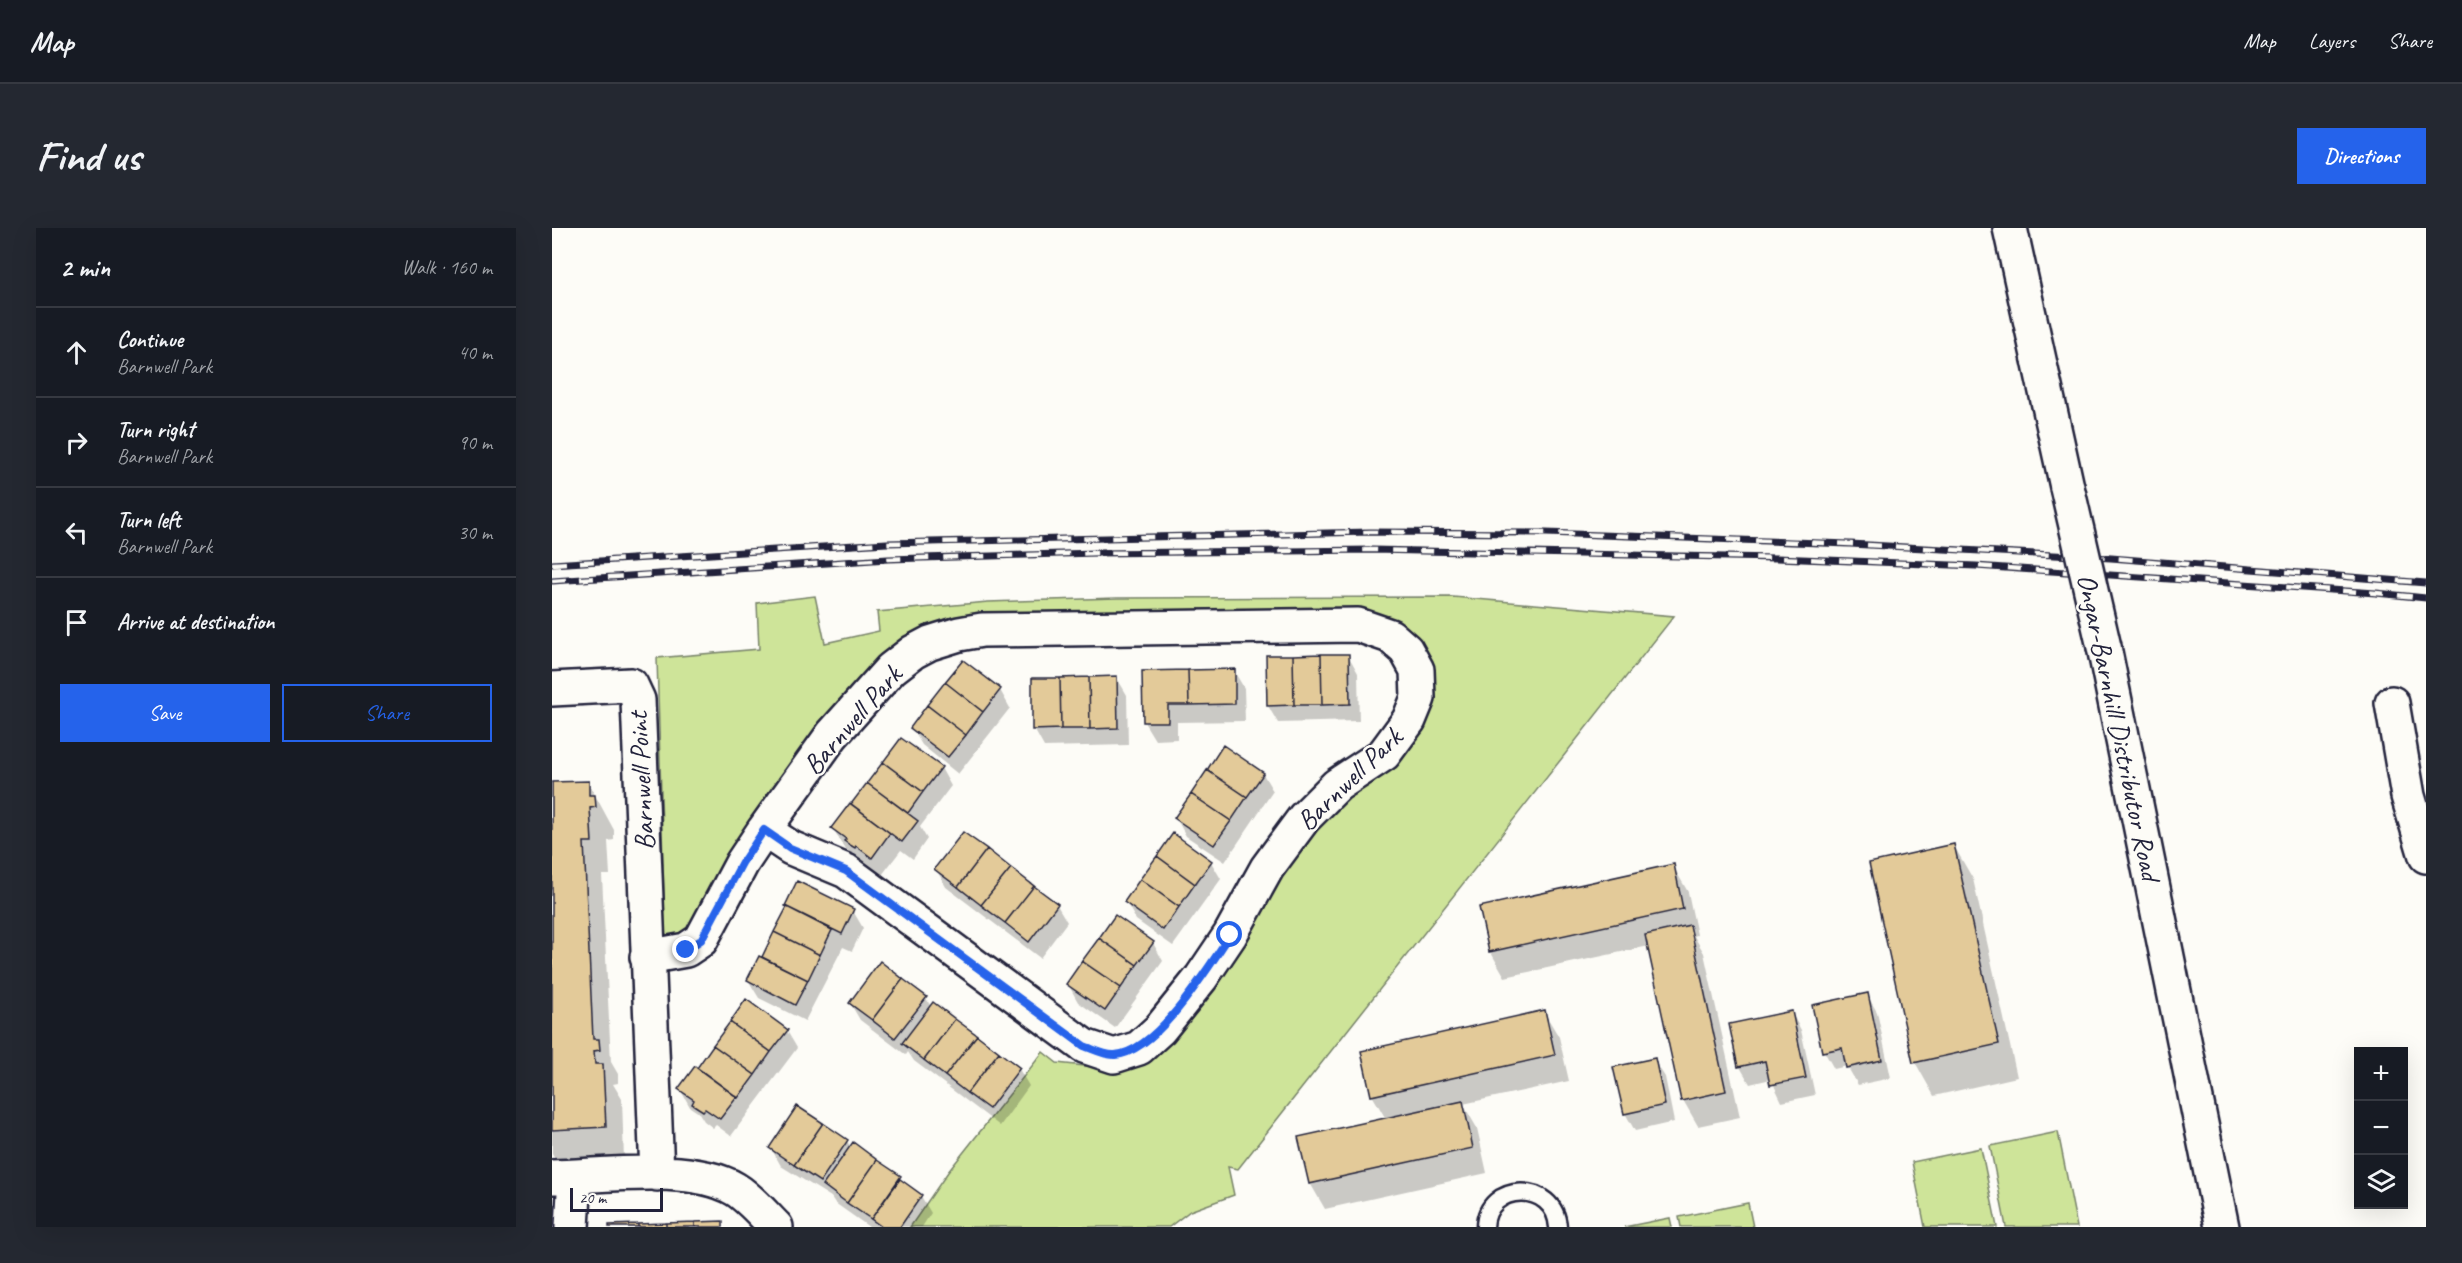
<!DOCTYPE html>
<html lang="en">
<head>
<meta charset="utf-8">
<style>
  body { margin:0; font-family:Caveat,sans-serif; background:#242831; color:#f1f3f6 }
  .controls { position:absolute; right:18px; bottom:18px; display:grid; overflow:hidden; border-radius:0px; box-shadow:0 6px 24px #0002 }
  .controls button { width:54px; height:54px; display:grid; place-items:center; padding:0; border:0; border-bottom:2px solid #363941; background:#171b24; color:#f1f3f6; font:30px sans-serif }
  .scale { position:absolute; left:18px; bottom:15px; width:93px; box-sizing:border-box; padding-left:6px; border:3px solid #22223b; border-top:0; font-size:16px; line-height:21px; white-space:nowrap; color:#22223b; -webkit-text-stroke:4px #fdfcf7; paint-order:stroke }
  .stop { position:absolute; width:18px; height:18px; margin:-14px; border:4px solid #2563eb; border-radius:50%; background:#fff }
  .stop.end { background:#2563eb; border-color:#fff; box-shadow:0 2px 6px #0008 }
  .list { margin:0; padding:0; list-style:none }
  h2 { display:flex; justify-content:space-between; align-items:center; height:78px; margin:0; padding:0 24px; font-size:26px }
  h2 small { font-size:20px; font-weight:400; color:#9ea1a6 }
  .list li { display:grid; grid-template-columns:39px 1fr auto; gap:18px; align-items:center; box-sizing:border-box; height:90px; padding:0 24px; border-top:2px solid #363941 }
  .list b { display:block; font-size:22px; white-space:nowrap }
  .list p { margin:0; font-size:20px; white-space:nowrap; color:#9ea1a6 }
  .list em { font-size:20px; font-style:normal; color:#9ea1a6 }
  .actions { display:flex; gap:12px; padding:18px 24px }
  .actions a { flex:1; padding:14px 0; border:2px solid #2563eb; border-radius:0px; text-align:center; font-size:21px; color:#2563eb }
  .actions .main { background:#2563eb; color:#fff }
  .icon { flex:none; width:33px; height:33px; fill:none; stroke:currentColor; stroke-width:2; stroke-linecap:round; stroke-linejoin:round }
  .map { position:relative; flex:none; width:1874px; height:999px; overflow:hidden; border-radius:0px }
  header { display:flex; align-items:center; gap:36px; box-sizing:border-box; height:84px; padding:0 30px; background:#171b24; border-bottom:2px solid #363941 }
  header strong { font-size:28px }
  nav { display:flex; gap:33px; margin-inline-start:auto; font-size:21px }
  .intro { display:flex; align-items:center; justify-content:space-between; box-sizing:border-box; height:144px; padding:0 36px }
  h1 { margin:0; font-size:42px }
  .button { padding:15px 27px; border-radius:0px; background:#2563eb; color:#fff; font-size:21px; font-weight:700 }
  main { display:flex; gap:36px; padding:0 36px }
  aside { flex:1; background:#171b24; border-radius:0px; box-shadow:0 6px 24px #0002 }
  .map>svg:first-child { display:block }
  .green { fill:#cee499; stroke:#78836a; stroke-width:1.5 }
  .shadow { fill:#0003 }
  .building { fill:#e3ca99; stroke:#22223b; stroke-width:1.5 }
  .lines { fill:none; stroke-linecap:round; stroke-linejoin:round }
  .lane-casing { stroke:#22223b; stroke-width:21 }
  .street-casing { stroke:#22223b; stroke-width:38 }
  .secondary-casing { stroke:#22223b; stroke-width:38 }
  .lane { stroke:#fdfcf7; stroke-width:16 }
  .street { stroke:#fdfcf7; stroke-width:33 }
  .secondary { stroke:#fdfcf7; stroke-width:33 }
  .rail-casing { stroke:#22223b; stroke-width:7 }
  .rail { stroke:#fdfcf7; stroke-width:4.5; stroke-dasharray:14; stroke-linecap:butt }
  .secondary-bridge-casing { stroke:#22223b; stroke-width:38; stroke-linecap:butt }
  .secondary-bridge { stroke:#fdfcf7; stroke-width:33 }
  .route { stroke:#2563eb; stroke-width:8 }
  .labels { text-anchor:middle; dominant-baseline:central; stroke-width:5; stroke-linejoin:round; paint-order:stroke }
  .street-label { font-size:28px; fill:#22223b; stroke:#fdfcf7 }
</style>
</head>
<body>
<header>
<strong>Map</strong>
<nav><a>Map</a><a>Layers</a><a>Share</a></nav>
</header>
<div class="intro"><h1>Find us</h1><a class="button">Directions</a></div>
<main>
<aside>
<h2>2 min<small>Walk · 160 m</small></h2>
<ul class="list">
<li><svg class="icon" aria-label="ahead" viewBox="0 0 24 24"><path d="M12 20V5M6 11l6-6 6 6"/></svg><div><b>Continue</b><p>Barnwell Park</p></div><em>40 m</em></li>
<li><svg class="icon" aria-label="right" viewBox="0 0 24 24"><path d="M7 20v-9h11M14 6l5 5-5 5"/></svg><div><b>Turn right</b><p>Barnwell Park</p></div><em>90 m</em></li>
<li><svg class="icon" aria-label="left" viewBox="0 0 24 24"><path d="M17 20v-9H6M10 6l-5 5 5 5"/></svg><div><b>Turn left</b><p>Barnwell Park</p></div><em>30 m</em></li>
<li><svg class="icon" aria-label="arrive" viewBox="0 0 24 24"><path d="M6 21V4h12l-3 4 3 4H6"/></svg><div><b>Arrive at destination</b></div></li>
</ul>
<div class="actions"><a class="main">Save</a><a>Share</a></div>
</aside>
<div class="map">
<svg width="1874" height="999" viewBox="0 0 1874 999">
  <rect width="100%" height="100%" fill="#fdfcf7"/>
  <filter id="ink" filterUnits="userSpaceOnUse"><feTurbulence type="fractalNoise" baseFrequency=".0167" numOctaves="2"/><feDisplacementMap in="SourceGraphic" scale="12" xChannelSelector="R" yChannelSelector="G"/><feConvolveMatrix kernelMatrix="1 2 1 2 8 2 1 2 1" color-interpolation-filters="sRGB"/></filter>
  <g filter="url(#ink)">
    <path class="green" d="M 263,368 L 273,415 L 327,403 L 325,384 L 436,374 L 565,370 L 901,369 L 1122,388 L 686,941 L 676,939 L 682,967 L 638,983 L 617,999 L 358,999 L 396,944 L 491,824 L 505,835 L 560,841 L 779,579 L 854,523 L 869,504 L 875,490 L 859,411 L 505,384 L 455,385 L 375,402 L 146,701 L 116,710 L 113,704 L 105,430 L 207,421 L 205,375 Z
      M 1506,904 L 1525,999 L 1454,999 L 1438,918 Z
      M 1429,920 L 1445,999 L 1373,999 L 1360,934 Z
      M 1196,975 L 1201,999 L 1129,999 L 1127,989 Z
      M 1118,990 L 1120,999 L 1072,999 Z"/>
    <path class="shadow" d="M 796,427 L 806,445 L 807,493 L 726,495 L 716,478 Z
      M 682,443 L 692,460 L 693,493 L 625,494 L 625,511 L 603,512 L 592,494 L 592,445 Z
      M 565,450 L 575,467 L 576,517 L 492,519 L 482,501 Z
      M 448,462 L 458,480 L 406,546 L 370,517 L 360,500 Z
      M 350,512 L 389,540 L 399,558 L 368,599 L 375,611 L 361,631 L 349,622 L 330,647 L 304,630 L 291,618 L 281,600 Z
      M 711,546 L 721,563 L 673,634 L 634,608 L 624,590 Z
      M 36,554 L 62,602 L 62,612 L 56,613 L 58,647 L 50,647 L 59,834 L 66,846 L 66,855 L 61,856 L 70,871 L 72,932 L 8,940 L 0,926 L 0,556 Z
      M 1402,618 L 1421,651 L 1465,849 L 1382,868 L 1363,834 Z
      M 659,634 L 669,651 L 621,718 L 584,692 L 574,674 Z
      M 1121,638 L 1136,664 L 1145,707 L 1142,708 L 1152,725 L 1188,889 L 1146,898 L 1131,872 L 1097,718 L 953,749 L 938,723 Z
      M 384,641 L 505,677 L 515,694 L 488,730 L 394,659 Z
      M 246,655 L 301,683 L 311,700 L 300,723 L 291,719 L 253,793 L 207,770 L 196,752 L 210,732 Z
      M 601,715 L 611,733 L 563,800 L 526,774 L 516,756 Z
      M 1315,767 L 1325,784 L 1339,850 L 1306,857 L 1295,838 L 1282,841 L 1272,823 Z
      M 374,770 L 379,779 L 467,841 L 477,858 L 448,898 L 362,833 L 356,824 L 354,827 L 308,792 L 298,775 Z
      M 992,784 L 1007,809 L 1017,853 L 911,876 L 925,900 L 935,945 L 773,981 L 758,955 L 834,891 L 820,867 Z
      M 1239,784 L 1249,802 L 1263,867 L 1230,874 L 1219,851 L 1198,856 L 1188,839 L 1179,797 Z
      M 235,803 L 245,820 L 179,908 L 164,897 L 161,900 L 152,893 L 147,885 L 138,879 L 128,861 Z
      M 1102,832 L 1113,849 L 1122,894 L 1083,903 L 1073,885 Z
      M 295,913 L 299,920 L 301,917 L 369,968 L 379,985 L 370,999 L 317,999 L 283,975 L 279,969 L 229,938 L 219,920 Z"/>
    <path class="building" d="M 769,426 L 797,426 L 798,476 L 770,477 Z
      M 769,426 L 770,477 L 742,477 L 741,427 Z
      M 714,427 L 741,427 L 742,477 L 715,478 Z
      M 411,432 L 449,461 L 431,484 L 393,454 Z
      M 683,441 L 683,476 L 637,477 L 636,442 Z
      M 636,442 L 637,477 L 616,477 L 616,494 L 591,494 L 590,443 Z
      M 565,448 L 566,500 L 538,501 L 537,449 Z
      M 537,449 L 538,501 L 509,501 L 508,450 Z
      M 480,450 L 508,450 L 509,501 L 480,502 Z
      M 393,454 L 431,484 L 414,507 L 375,477 Z
      M 375,477 L 414,507 L 396,529 L 358,500 Z
      M 349,510 L 390,539 L 371,564 L 331,534 Z
      M 671,517 L 712,545 L 695,569 L 655,542 Z
      M 331,534 L 371,564 L 356,585 L 315,555 Z
      M 655,542 L 695,569 L 679,593 L 639,566 Z
      M 37,553 L 37,567 L 43,567 L 44,579 L 38,580 L 40,614 L 32,614 L 41,811 L 47,811 L 48,822 L 42,823 L 43,836 L 51,836 L 54,899 L 0,902 L 0,554 Z
      M 315,555 L 366,593 L 350,614 L 299,576 Z
      M 639,566 L 679,593 L 662,617 L 622,590 Z
      M 298,575 L 338,605 L 320,630 L 304,618 L 303,620 L 298,617 L 292,613 L 294,611 L 279,600 Z
      M 411,604 L 435,621 L 406,659 L 382,641 Z
      M 621,605 L 660,633 L 643,656 L 605,628 Z
      M 1402,616 L 1447,816 L 1361,835 L 1317,635 Z
      M 435,621 L 459,640 L 429,677 L 406,659 Z
      M 605,628 L 643,656 L 627,679 L 588,651 Z
      M 1122,636 L 1131,681 L 937,724 L 927,679 Z
      M 459,640 L 482,658 L 453,695 L 429,677 Z
      M 588,651 L 627,679 L 611,702 L 572,674 Z
      M 245,653 L 302,681 L 290,706 L 233,678 Z
      M 482,658 L 506,676 L 477,714 L 453,695 Z
      M 235,679 L 280,702 L 268,727 L 222,704 Z
      M 563,687 L 602,714 L 585,737 L 547,710 Z
      M 1138,697 L 1174,863 L 1129,873 L 1093,707 Z
      M 222,704 L 268,727 L 256,752 L 210,729 Z
      M 547,710 L 585,737 L 569,760 L 530,733 Z
      M 207,728 L 256,752 L 243,777 L 195,752 Z
      M 328,733 L 351,751 L 320,792 L 297,775 Z
      M 530,733 L 569,760 L 553,783 L 514,756 Z
      M 351,751 L 375,769 L 343,810 L 320,792 Z
      M 1316,765 L 1330,832 L 1294,840 L 1290,820 L 1270,824 L 1260,777 Z
      M 194,771 L 236,802 L 219,824 L 178,794 Z
      M 381,774 L 403,791 L 372,832 L 350,815 Z
      M 993,782 L 1003,827 L 819,868 L 809,823 Z
      M 1240,783 L 1254,850 L 1218,857 L 1213,833 L 1186,839 L 1177,796 Z
      M 403,791 L 425,807 L 393,848 L 372,832 Z
      M 178,794 L 219,824 L 203,847 L 161,817 Z
      M 425,807 L 447,824 L 415,865 L 393,848 Z
      M 161,817 L 203,847 L 186,870 L 145,840 Z
      M 447,824 L 468,840 L 437,881 L 415,865 Z
      M 1103,830 L 1113,877 L 1072,886 L 1061,839 Z
      M 143,838 L 185,869 L 168,891 L 153,881 L 151,883 L 140,876 L 142,872 L 126,861 Z
      M 911,873 L 921,920 L 757,956 L 746,909 Z
      M 245,878 L 271,895 L 242,937 L 217,920 Z
      M 271,895 L 296,912 L 268,954 L 242,937 Z
      M 301,914 L 325,932 L 295,975 L 271,957 Z
      M 325,932 L 349,948 L 319,991 L 295,975 Z
      M 348,951 L 370,967 L 348,999 L 330,999 L 319,991 Z
      M 171,993 L 171,999 L 143,999 L 143,994 Z
      M 143,994 L 143,999 L 114,999 L 114,995 Z
      M 114,995 L 114,999 L 86,999 L 86,996 Z
      M 86,996 L 86,999 L 57,999 L 57,997 Z"/>
    <g class="lines">
      <defs>
        <path id="lane" d="M 933,999 C 934,954 1003,952 1006,999"/>
        <path id="street" d="M 0,461 L 79,457 L 86,472 L 105,946
          M 1840,475 L 1856,568 L 1874,628
          M 95,729 L 134,722 L 149,712 L 190,635 L 212,602 L 280,507 L 339,441 L 361,424 L 378,415 L 407,406 L 430,402 L 806,397 L 838,408 L 854,422 L 865,442 L 866,470 L 857,492 L 832,526 L 785,557 L 752,590 L 715,640 L 678,707 L 649,750 L 608,801 L 587,820 L 562,828 L 532,818 L 294,643 L 239,620 L 212,602
          M 0,949 C 51,948 139,935 183,961 C 198,970 211,986 224,999
          M 20,999 L 23,949"/>
        <path id="secondary" d="M 1458,0 L 1515,259
          M 1552,419 L 1670,999"/>
      </defs>
      <use href="#lane" class="lane-casing"/>
      <use href="#street" class="street-casing"/>
      <use href="#secondary" class="secondary-casing"/>
      <use href="#lane" class="lane"/>
      <use href="#street" class="street"/>
      <use href="#secondary" class="secondary"/>
      <defs>
        <path id="rail" d="M 0,336 L 335,315 L 818,304 L 994,305 L 1298,316 L 1559,330 L 1874,355
          M 0,353 L 336,331 L 545,325 L 820,322 L 1225,330 L 1424,338 L 1824,365 L 1874,370"/>
      </defs>
      <use href="#rail" class="rail-casing"/>
      <use href="#rail" class="rail"/>
      <defs>
        <path id="secondary-bridge" d="M 1515,259 L 1552,419"/>
      </defs>
      <use href="#secondary-bridge" class="secondary-bridge-casing"/>
      <use href="#secondary-bridge" class="secondary-bridge"/>
    </g>
  </g>
  <g class="lines" filter="url(#ink)">
    <path class="route" d="M 134,722 L 149,712 L 190,635 L 212,602 L 238,620 L 294,643 L 532,818 C 541,821 554,828 563,827 C 605,824 656,740 678,707"/>
  </g>
  <g class="labels">
    <g class="street-label">
      <text transform="translate(300 492) rotate(-49)">Barnwell Park</text>
      <text transform="translate(1567 499) rotate(78)">Ongar-Barnhill Distributor Road</text>
      <text transform="translate(797 551) rotate(-44)">Barnwell Park</text>
      <text transform="translate(89 553) rotate(-93)">Barnwell Point</text>
    </g>
  </g>
</svg>
<div class="controls">
<button>+</button>
<button>−</button>
<button><svg class="icon" aria-label="layers" viewBox="0 0 24 24"><path d="M12 4l9 5-9 5-9-5zM3 14l9 5 9-5"/></svg></button>
</div>
<div class="scale">20 m</div>
<div class="stop" style="left:678px;top:707px"></div>
<div class="stop end" style="left:134px;top:722px"></div>
</div>
</main>
</body>
</html>
